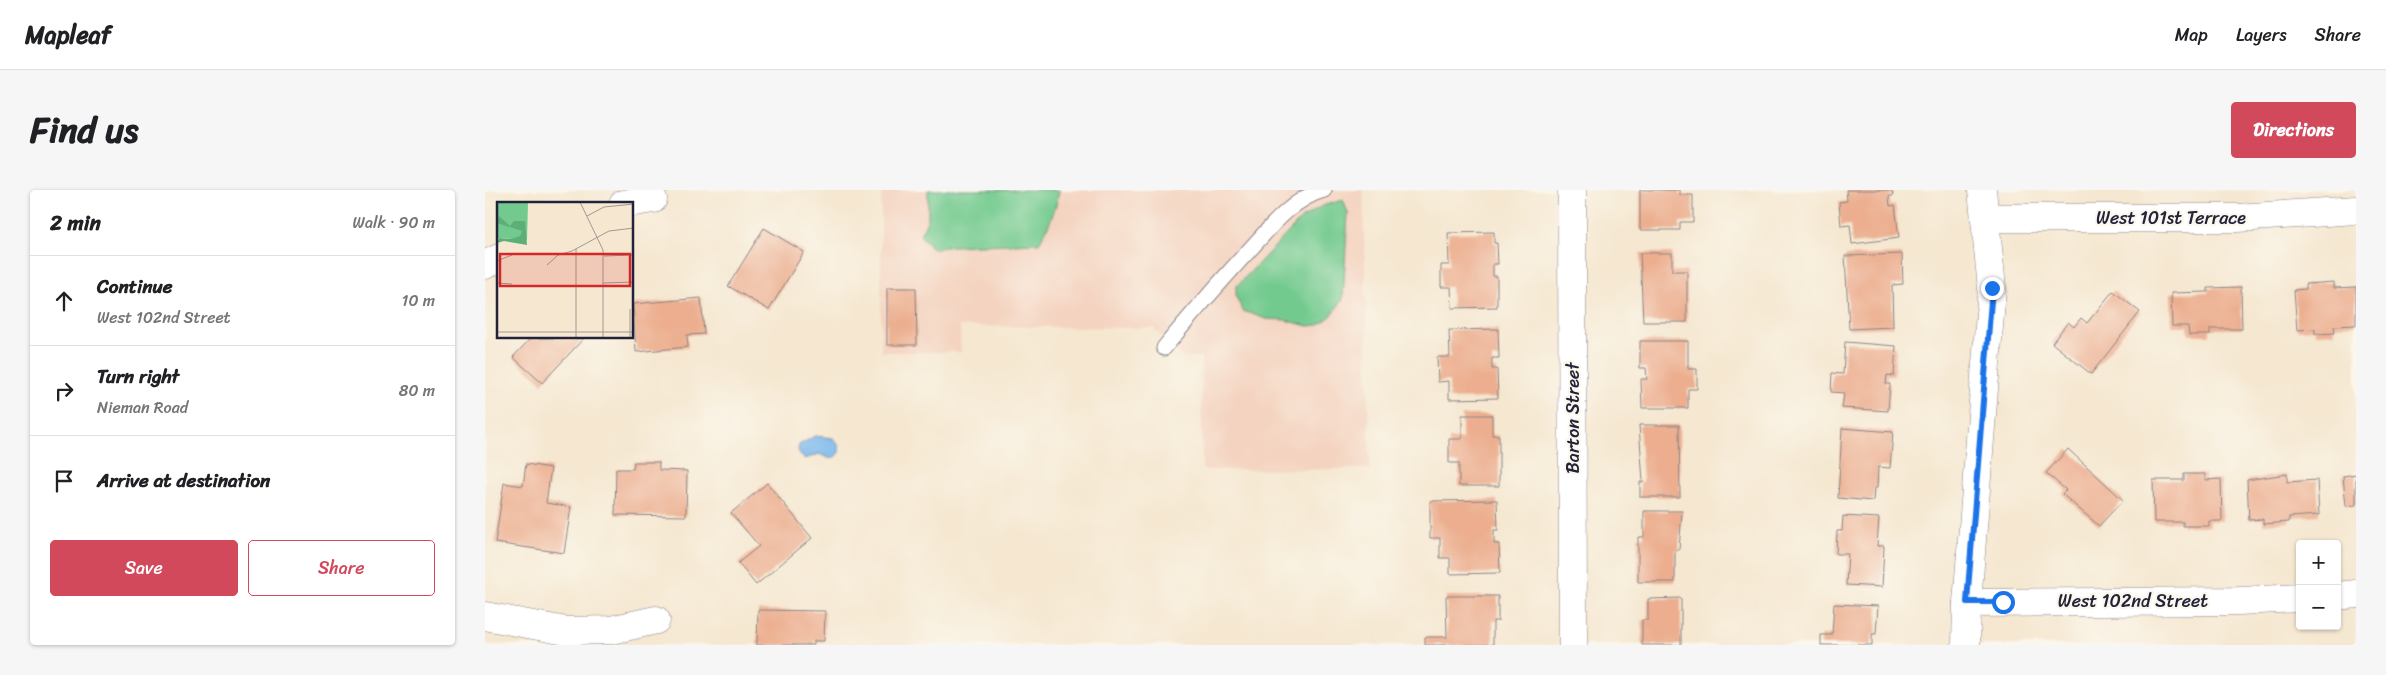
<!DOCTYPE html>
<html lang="en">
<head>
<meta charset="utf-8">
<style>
  body { margin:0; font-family:Sriracha,sans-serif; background:#f6f6f6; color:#202124 }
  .controls { position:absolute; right:15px; bottom:15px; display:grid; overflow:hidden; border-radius:5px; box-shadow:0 1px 4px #0004 }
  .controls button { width:45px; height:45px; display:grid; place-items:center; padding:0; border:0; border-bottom:1px solid #e0e0e0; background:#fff; color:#202124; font:25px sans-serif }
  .stop { position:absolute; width:15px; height:15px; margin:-11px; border:4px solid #1a73e8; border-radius:50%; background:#fff }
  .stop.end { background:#1a73e8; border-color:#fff; box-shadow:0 1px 5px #0008 }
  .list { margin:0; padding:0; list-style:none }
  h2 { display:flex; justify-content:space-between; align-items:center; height:65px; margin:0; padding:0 20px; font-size:21px }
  h2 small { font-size:16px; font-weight:400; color:#757577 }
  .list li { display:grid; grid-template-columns:32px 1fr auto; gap:15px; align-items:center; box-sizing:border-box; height:90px; padding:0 20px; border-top:1px solid #e0e0e0 }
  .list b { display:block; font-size:19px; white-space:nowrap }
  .list p { margin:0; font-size:16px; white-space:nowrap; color:#757577 }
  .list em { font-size:16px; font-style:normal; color:#757577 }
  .actions { display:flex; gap:10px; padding:15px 20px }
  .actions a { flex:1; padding:11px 0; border:1px solid #d1495b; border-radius:5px; text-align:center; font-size:18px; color:#d1495b }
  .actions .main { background:#d1495b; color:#fff }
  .icon { flex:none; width:28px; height:28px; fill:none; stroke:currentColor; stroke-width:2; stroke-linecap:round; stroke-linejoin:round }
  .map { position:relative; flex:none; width:1871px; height:455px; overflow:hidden; border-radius:5px }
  header { display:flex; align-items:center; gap:30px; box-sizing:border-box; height:70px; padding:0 25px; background:#fff; border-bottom:1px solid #e0e0e0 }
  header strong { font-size:24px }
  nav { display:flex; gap:28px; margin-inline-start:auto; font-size:18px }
  .intro { display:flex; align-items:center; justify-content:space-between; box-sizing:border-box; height:120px; padding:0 30px }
  h1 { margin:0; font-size:35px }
  .button { padding:12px 22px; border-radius:5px; background:#d1495b; color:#fff; font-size:18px; font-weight:700 }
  main { display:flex; gap:30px; padding:0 30px }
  aside { flex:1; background:#fff; border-radius:5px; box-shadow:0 1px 4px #0004 }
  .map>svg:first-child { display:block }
  .built { fill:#f4d3c0 }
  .green { fill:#73ca8f; stroke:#4a7665 }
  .water { fill:#79b8ed; stroke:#4e6d94 }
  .building { fill:#ecae8f }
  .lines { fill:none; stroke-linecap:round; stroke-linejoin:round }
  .lane-casing { stroke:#8c8486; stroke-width:17 }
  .street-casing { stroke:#8c8486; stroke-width:29 }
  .secondary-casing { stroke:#8c8486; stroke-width:29 }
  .lane { stroke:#fff; stroke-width:15 }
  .street { stroke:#fff; stroke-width:28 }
  .secondary { stroke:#fff; stroke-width:28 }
  .route { stroke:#1a73e8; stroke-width:6 }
  .labels { text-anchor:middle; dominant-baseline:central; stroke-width:4.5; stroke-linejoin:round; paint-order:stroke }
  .street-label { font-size:18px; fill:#22223b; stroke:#fbf7ec }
  .inset-road { fill:none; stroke:#a19894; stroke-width:1 }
  .view { fill:#d62828; fill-opacity:0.15; stroke:#d62828; stroke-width:2.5 }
  .inset-edge { fill:none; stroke:#22223b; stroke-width:2.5 }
</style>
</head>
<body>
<header>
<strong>Mapleaf</strong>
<nav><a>Map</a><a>Layers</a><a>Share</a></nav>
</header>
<div class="intro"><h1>Find us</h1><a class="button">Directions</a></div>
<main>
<aside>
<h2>2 min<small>Walk · 90 m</small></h2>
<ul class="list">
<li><svg class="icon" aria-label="ahead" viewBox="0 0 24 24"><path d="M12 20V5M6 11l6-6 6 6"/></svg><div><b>Continue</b><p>West 102nd Street</p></div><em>10 m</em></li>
<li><svg class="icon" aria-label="right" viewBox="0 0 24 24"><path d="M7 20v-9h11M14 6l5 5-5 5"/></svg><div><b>Turn right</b><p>Nieman Road</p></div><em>80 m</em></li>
<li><svg class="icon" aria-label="arrive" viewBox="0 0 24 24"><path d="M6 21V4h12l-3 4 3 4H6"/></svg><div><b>Arrive at destination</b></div></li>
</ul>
<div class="actions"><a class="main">Save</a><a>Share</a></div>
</aside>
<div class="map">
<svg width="1871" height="455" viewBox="0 0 1871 455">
  <rect width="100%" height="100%" fill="#fbf7ec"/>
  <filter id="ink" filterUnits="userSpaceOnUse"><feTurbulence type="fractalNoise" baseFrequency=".02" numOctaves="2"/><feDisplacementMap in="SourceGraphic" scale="10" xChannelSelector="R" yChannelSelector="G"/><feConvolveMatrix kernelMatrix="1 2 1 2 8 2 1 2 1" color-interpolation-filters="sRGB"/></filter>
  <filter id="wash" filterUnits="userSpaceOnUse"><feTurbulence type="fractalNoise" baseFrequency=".0096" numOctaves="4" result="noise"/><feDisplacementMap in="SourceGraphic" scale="20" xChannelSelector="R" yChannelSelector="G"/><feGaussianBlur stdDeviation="1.12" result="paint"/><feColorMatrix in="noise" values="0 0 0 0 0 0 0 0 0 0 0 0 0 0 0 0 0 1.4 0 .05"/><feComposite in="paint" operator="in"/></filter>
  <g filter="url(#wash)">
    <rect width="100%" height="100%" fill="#f5e7d0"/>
    <path class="built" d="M 396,0 L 878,0 L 885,279 L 717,280 L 716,166 L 698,168 L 668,138 L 475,136 L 476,162 L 396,162 Z"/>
    <path class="green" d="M 443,0 L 574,0 C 571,20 564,36 554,53 L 467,56 L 448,59 L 435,45 L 443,29 Z
      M 858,10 L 863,23 L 858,109 L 846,126 L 834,135 L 823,136 L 800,130 L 781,129 L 758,121 L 751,107 L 751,97 L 816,29 L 837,16 Z"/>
    <path class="water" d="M 330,246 L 348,248 L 354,256 L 354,264 L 346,269 L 334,264 L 320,269 C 314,265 312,262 314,255 Z"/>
    <g id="blocks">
      <path class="building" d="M 1155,0 L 1195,0 L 1195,5 L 1208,5 L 1208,32 L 1195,32 L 1195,40 L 1155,40 Z
        M 1361,0 L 1407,0 L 1408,6 L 1404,6 L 1405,16 L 1410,15 L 1414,48 L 1367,54 L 1365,35 L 1356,36 L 1354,12 L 1362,11 Z
        M 279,38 L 319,62 L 284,120 L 243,96 Z
        M 1009,42 L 1009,53 L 1012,53 L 1013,74 L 1008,74 L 1008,86 L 1012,86 L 1012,117 L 967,118 L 966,97 L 956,97 L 956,75 L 964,75 L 963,43 Z
        M 1155,63 L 1187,63 L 1187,81 L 1202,81 L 1202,132 L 1158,132 Z
        M 1417,64 L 1418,94 L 1407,95 L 1408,137 L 1364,139 L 1360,66 Z
        M 1849,92 L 1849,98 L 1871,97 L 1871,135 L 1849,136 L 1850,143 L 1830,144 L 1830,139 L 1812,140 L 1809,100 L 1821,99 L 1821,94 Z
        M 1756,97 L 1757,139 L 1725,139 L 1725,145 L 1704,145 L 1703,136 L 1687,136 L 1686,103 L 1723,102 L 1723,98 Z
        M 402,98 L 431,98 L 432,155 L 402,155 Z
        M 1628,101 L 1655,122 L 1606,184 L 1567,153 L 1583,132 L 1589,137 L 1596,128 L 1602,133 Z
        M 216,108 L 219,144 L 202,145 L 203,157 L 151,162 L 148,114 Z
        M 1013,139 L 1014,168 L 1007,168 L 1007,179 L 1012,179 L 1013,208 L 964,209 L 964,191 L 953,192 L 952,167 L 965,167 L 964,140 Z
        M 46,148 L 99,148 L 57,193 L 28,167 Z
        M 1155,151 L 1203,151 L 1203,179 L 1212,179 L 1212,199 L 1203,199 L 1203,218 L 1157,218 L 1156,189 L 1162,189 L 1161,178 L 1155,178 Z
        M 1360,152 L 1411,156 L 1409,186 L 1402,185 L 1401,194 L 1405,194 L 1403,221 L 1357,218 L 1359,203 L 1346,202 L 1347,183 L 1358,184 Z
        M 977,225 L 1007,225 L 1007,245 L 1014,245 L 1014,296 L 974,296 L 974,273 L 964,273 L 964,249 L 977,249 Z
        M 1154,235 L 1194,235 L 1195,307 L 1155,307 L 1155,292 L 1158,292 Z
        M 1357,238 L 1408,242 L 1405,278 L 1393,277 L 1392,298 L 1389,298 L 1388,311 L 1353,308 Z
        M 1583,259 L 1638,310 L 1614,336 L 1577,304 L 1581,300 L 1561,283 Z
        M 149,272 L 174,272 L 174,280 L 202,281 L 201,326 L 130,325 L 131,279 L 148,279 Z
        M 41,274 L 66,278 L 61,313 L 86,317 L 79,363 L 10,353 L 19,293 L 38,296 Z
        M 1699,284 L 1720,284 L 1720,290 L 1736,289 L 1737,331 L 1724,331 L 1724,336 L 1698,336 L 1698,332 L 1669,332 L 1668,290 L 1699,290 Z
        M 1802,284 L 1802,292 L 1832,290 L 1834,325 L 1804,327 L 1804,332 L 1778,334 L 1778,329 L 1764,330 L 1762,290 Z
        M 1871,284 L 1871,315 L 1861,316 L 1858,286 Z
        M 282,293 L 327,348 L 271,395 L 253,373 L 274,356 L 246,323 Z
        M 1012,310 L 1013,340 L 1009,340 L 1009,354 L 1014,354 L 1015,383 L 965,384 L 965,368 L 955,368 L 955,348 L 945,348 L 945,311 Z
        M 1159,321 L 1197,321 L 1194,360 L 1190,360 L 1190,392 L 1153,392 L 1153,347 L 1159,347 Z
        M 1358,326 L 1394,328 L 1392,356 L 1399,356 L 1397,397 L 1361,395 L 1363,364 L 1351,364 L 1352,341 L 1357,341 Z
        M 961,406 L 1013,406 L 1013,431 L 1008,431 L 1008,455 L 940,455 L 940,447 L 962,447 Z
        M 1196,408 L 1196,455 L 1157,455 L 1157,430 L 1163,430 L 1163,409 Z
        M 1349,414 L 1393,416 L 1391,444 L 1387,444 L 1387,455 L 1336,455 L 1336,445 L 1347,445 Z
        M 273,420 L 340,421 L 339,451 L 329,451 L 329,455 L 272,455 Z"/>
    </g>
  </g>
  <g filter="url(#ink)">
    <use href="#blocks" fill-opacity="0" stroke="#8c8486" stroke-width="1"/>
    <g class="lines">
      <defs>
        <path id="lane" d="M 679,158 C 704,127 730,98 757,68 C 781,43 805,9 839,0"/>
        <path id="street" d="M 1087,0 L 1088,455
          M 138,14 L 168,9
          M 1501,28 L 1752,28 L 1871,20
          M 0,75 L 14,68
          M 1852,406 L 1871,404
          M 1482,413 L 1754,411 L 1815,408
          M 0,426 L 81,441 L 126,440 L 171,430"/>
        <path id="secondary" d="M 1481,455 L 1482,413 L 1507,98 L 1497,0"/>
      </defs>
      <use href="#lane" class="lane-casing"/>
      <use href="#street" class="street-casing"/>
      <use href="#secondary" class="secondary-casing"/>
      <use href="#lane" class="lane"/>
      <use href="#street" class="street"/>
      <use href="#secondary" class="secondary"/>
    </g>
  </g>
  <g class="lines" filter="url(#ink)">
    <path class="route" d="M 1507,98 L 1482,412 L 1518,412"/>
  </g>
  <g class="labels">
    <g class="street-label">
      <text x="1686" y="28">West 101st Terrace</text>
      <text transform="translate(1088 228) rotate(-90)">Barton Street</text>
      <text x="1648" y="411">West 102nd Street</text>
    </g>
  </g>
  <g transform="translate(12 12)">
    <rect width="136" height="136" fill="#f5e7d0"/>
    <path d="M 0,0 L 31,0 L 30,38 L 0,36 Z" fill="#73ca8f"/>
    <path d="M 2,14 L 13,24 L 17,19 L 28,19 L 30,43 L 7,39 L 0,41 L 2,36 L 14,37 L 23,34 L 25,29 L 0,21 Z" fill="#5eae7a"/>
    <path class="inset-road" d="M 83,0 L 106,48 L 106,136M 90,14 L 107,5 L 137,2M 79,47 L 79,136M 107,54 L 137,53M 0,59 L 15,53M 50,63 L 61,53 L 75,49 L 112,29 L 137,26M 0,81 L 15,82M 106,81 L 137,80M 0,130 L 137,130M 133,136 L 133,107"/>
    <path class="view" d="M 3,52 L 133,52 L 133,84 L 3,84 Z"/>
    <rect width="136" height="136" class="inset-edge"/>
  </g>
</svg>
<div class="controls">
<button>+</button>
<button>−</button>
</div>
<div class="stop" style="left:1518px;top:412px"></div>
<div class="stop end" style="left:1507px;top:98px"></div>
</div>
</main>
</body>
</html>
